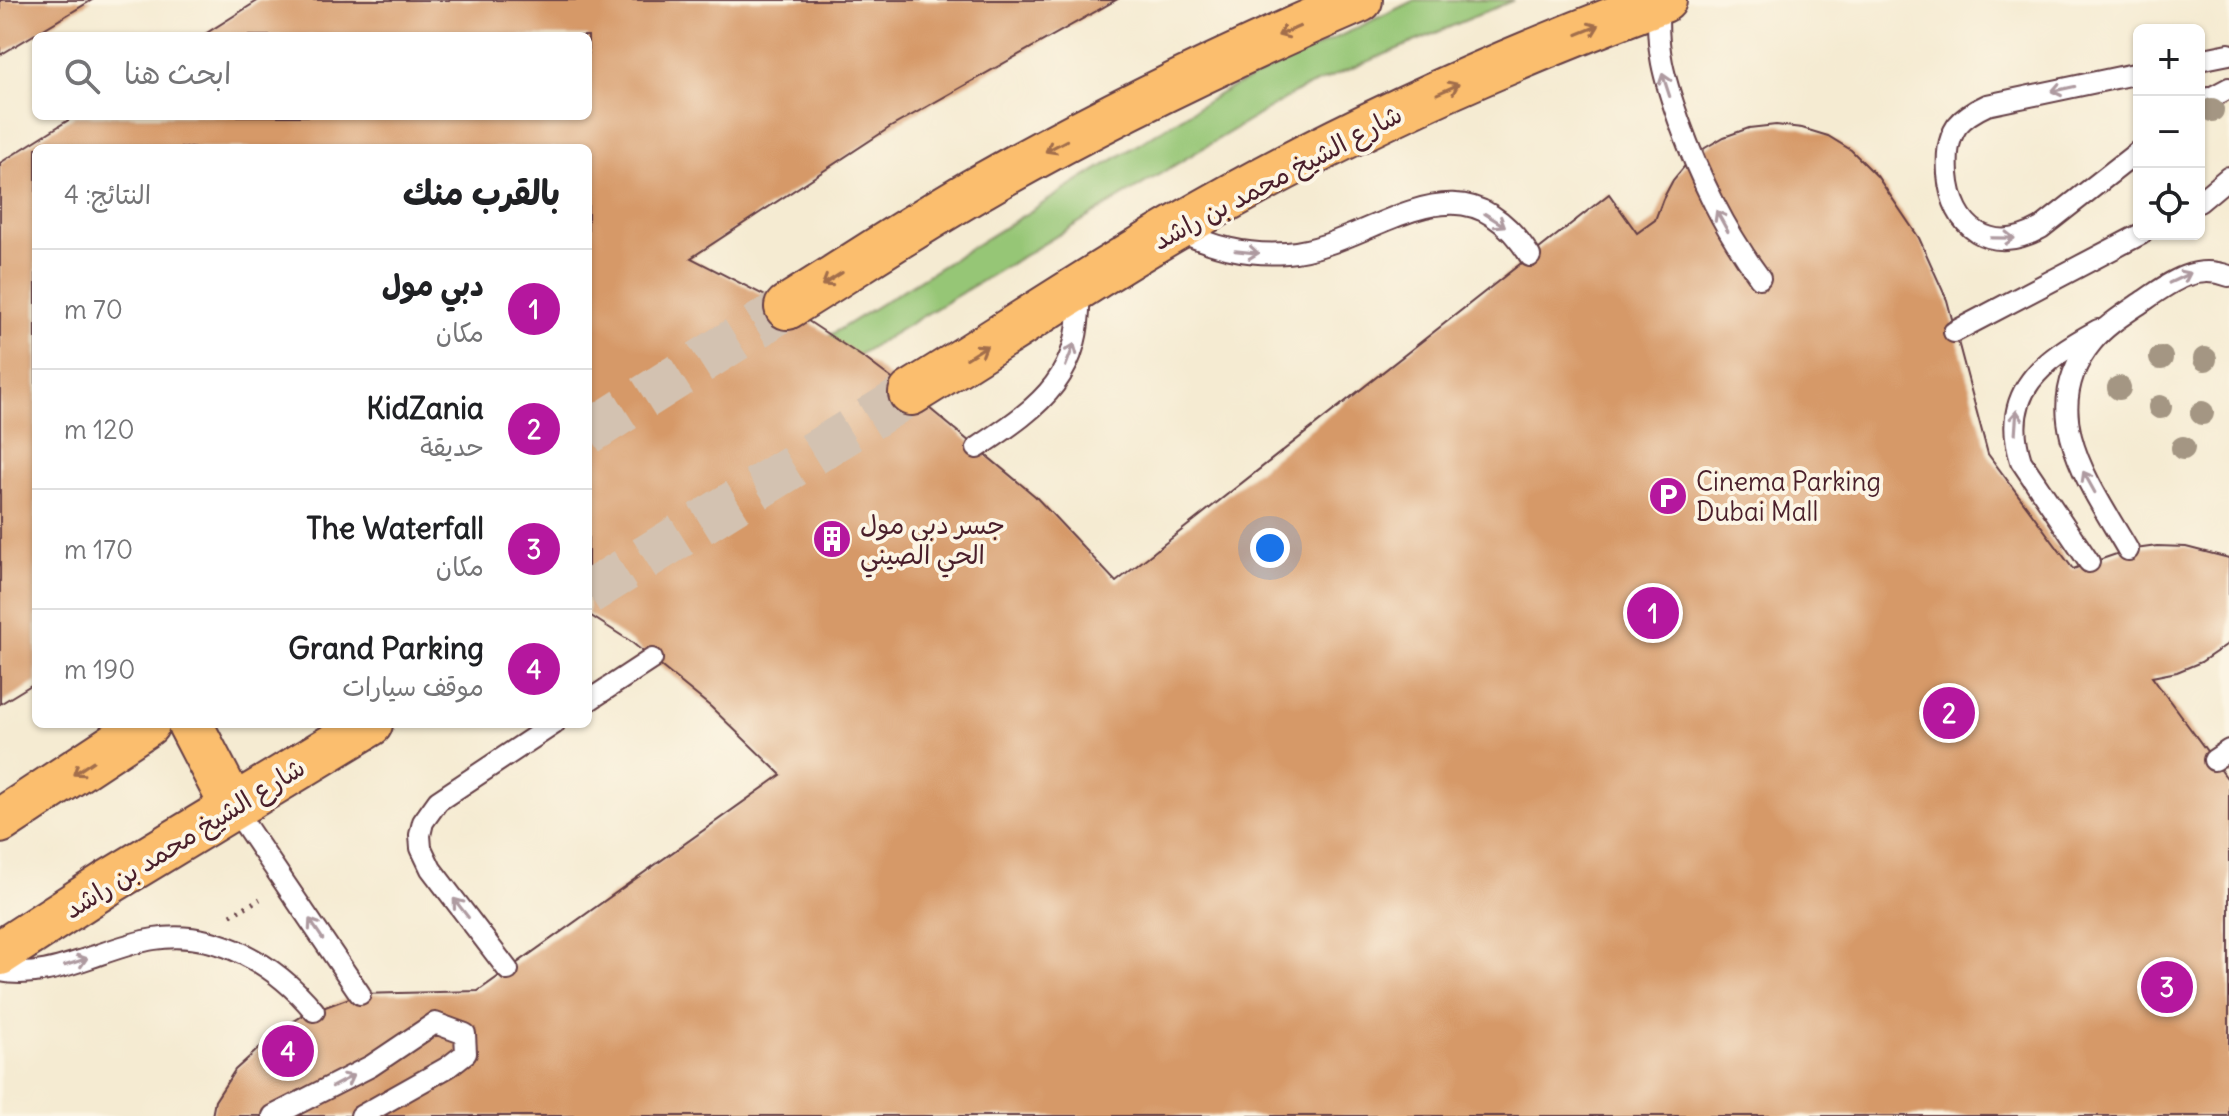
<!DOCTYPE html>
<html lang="ar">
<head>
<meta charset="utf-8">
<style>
  body { margin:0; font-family:Delius,"Playpen Sans Arabic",sans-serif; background:#f6f6f6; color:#202124; direction:rtl }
  .controls { position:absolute; right:24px; top:24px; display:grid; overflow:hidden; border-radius:12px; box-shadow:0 2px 6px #0004 }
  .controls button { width:72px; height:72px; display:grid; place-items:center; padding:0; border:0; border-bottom:2px solid #e0e0e0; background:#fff; color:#202124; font:40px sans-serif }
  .you { position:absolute; left:1270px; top:548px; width:28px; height:28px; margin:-20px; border:6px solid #fff; border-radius:50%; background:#1a73e8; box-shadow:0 0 0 12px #1a73e833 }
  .badge { display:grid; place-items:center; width:52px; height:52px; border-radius:50%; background:#b5179e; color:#fff; font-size:26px; font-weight:700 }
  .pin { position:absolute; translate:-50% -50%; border:4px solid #fff; box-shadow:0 2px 8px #0006 }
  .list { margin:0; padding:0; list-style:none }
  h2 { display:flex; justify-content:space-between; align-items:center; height:104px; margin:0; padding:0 32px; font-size:34px }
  h2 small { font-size:26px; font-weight:400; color:#757577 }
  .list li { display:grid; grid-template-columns:52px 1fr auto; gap:24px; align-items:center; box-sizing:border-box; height:120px; padding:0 32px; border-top:2px solid #e0e0e0 }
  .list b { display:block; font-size:30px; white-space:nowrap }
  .list p { margin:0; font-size:26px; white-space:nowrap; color:#757577 }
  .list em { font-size:26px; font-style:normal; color:#757577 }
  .icon { flex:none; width:44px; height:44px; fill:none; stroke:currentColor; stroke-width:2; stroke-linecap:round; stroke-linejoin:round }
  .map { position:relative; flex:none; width:2229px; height:1116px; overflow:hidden; direction:ltr }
  .search { position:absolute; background:#fff; box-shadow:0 2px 6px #0004; left:32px; top:32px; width:560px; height:88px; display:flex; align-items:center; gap:20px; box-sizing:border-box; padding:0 28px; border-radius:12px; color:#757577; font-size:30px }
  .panel { position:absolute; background:#fff; box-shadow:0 2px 6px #0004; left:32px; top:144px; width:560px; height:584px; border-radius:12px; direction:rtl }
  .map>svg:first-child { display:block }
  .green { fill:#96c676; stroke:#707250; stroke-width:2 }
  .building { fill:#d69967 }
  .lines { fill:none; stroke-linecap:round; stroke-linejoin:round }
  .primary-tunnel { stroke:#d3c2b1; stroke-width:44; stroke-dasharray:44 22; stroke-linecap:butt }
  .service-casing { stroke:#643e44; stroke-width:24 }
  .primary-casing { stroke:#643e44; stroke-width:48 }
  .path { stroke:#643e44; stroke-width:5; stroke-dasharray:2 6; stroke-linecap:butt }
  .service { stroke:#fff; stroke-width:20 }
  .primary { stroke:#fbbe6e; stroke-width:44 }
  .tree { fill:#a49683 }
  .oneway { stroke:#a26e4c }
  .oneway2 { stroke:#ae9aa0 }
  .labels { text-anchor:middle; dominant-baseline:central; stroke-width:8; stroke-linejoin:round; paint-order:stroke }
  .street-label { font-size:26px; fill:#4a1f2b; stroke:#fcf5e5 }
  .poi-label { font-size:26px; fill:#4a1f2b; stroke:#fcf5e5; text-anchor:start }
</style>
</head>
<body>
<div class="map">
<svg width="2229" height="1116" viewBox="0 0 2229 1116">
  <rect width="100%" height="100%" fill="#fcf5e5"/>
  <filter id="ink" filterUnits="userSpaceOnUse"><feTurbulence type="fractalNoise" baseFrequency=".0125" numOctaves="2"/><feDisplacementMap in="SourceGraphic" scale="16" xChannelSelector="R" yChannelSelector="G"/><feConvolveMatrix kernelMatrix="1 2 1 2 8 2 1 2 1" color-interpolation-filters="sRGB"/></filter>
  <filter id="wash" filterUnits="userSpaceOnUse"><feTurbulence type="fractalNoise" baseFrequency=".006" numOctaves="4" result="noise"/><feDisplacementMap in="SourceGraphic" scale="32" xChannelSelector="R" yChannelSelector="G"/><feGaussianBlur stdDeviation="1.8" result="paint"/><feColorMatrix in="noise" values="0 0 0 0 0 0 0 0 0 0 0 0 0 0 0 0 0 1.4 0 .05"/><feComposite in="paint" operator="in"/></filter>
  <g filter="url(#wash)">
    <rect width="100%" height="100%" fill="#f5ebd2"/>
    <path class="green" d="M 1415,0 L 1514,0 L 1300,90 L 588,517 L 588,485 L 1223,92 Z"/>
    <g id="blocks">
      <path class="building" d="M 0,0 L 92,0 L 0,55 Z
        M 259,0 L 1116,0 L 889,128 L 691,258 L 787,307 L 867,360 L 911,393 L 1035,496 L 1116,582 L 1609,194 L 1637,233 L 1655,220 L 1663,199 L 1673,180 L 1688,162 L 1705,148 L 1724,137 L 1749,128 L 1776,125 L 1802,128 L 1828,136 L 1851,150 L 1877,176 L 1919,238 L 1947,300 L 1988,454 L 2073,569 L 2128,550 L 2157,546 L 2186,547 L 2229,558 L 2229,643 L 2201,662 L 2177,672 L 2152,677 L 2229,781 L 2229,1116 L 212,1116 L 215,1101 L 235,1070 L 278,1031 L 304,1015 L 360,994 L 478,991 L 781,775 L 711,707 L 630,641 L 588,614 L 588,148 L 36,148 L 36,682 L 0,704 L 0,163 L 75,116 L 588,116 L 588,36 L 202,36 Z"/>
    </g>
  </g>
  <g filter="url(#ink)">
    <use href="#blocks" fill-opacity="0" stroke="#643e44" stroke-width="2"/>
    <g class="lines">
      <path class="primary-tunnel" d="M 588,433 L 787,307
        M 588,593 L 911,393"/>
      <defs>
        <path id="service" d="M 1659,2 C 1655,48 1664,78 1679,121 C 1700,179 1724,229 1760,278
          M 2199,60 L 2229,54
          M 2139,73 L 1987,105 C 1976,110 1965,116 1957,126 C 1947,141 1947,157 1948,174 C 1952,229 1991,256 2041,228 L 2139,151
          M 2199,104 L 2229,88
          M 2199,202 L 2229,177
          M 1174,229 C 1211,246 1245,256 1287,253 C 1375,246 1459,144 1530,256
          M 1954,332 L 2141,234
          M 977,448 C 1044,404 1083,375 1079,288
          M 2128,550 C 2091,486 2034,412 2092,342 C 2106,325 2126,313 2145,300 C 2172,281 2196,264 2229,276
          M 2089,562 L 2021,461 C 1999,392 2043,360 2098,330
          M 588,701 L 652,659
          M 2214,760 L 2229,750
          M 233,807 L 360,994
          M 508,970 L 431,869 L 421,848 L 420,835 L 423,822 L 438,801 L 554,724
          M 0,971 C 33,978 65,966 95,956 C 115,949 134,942 154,939 C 217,929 276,965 314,1011
          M 273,1116 L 371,1066 L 435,1023 L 465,1034 L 466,1053 L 448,1067 L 361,1116"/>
        <path id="primary" d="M 787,307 C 852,267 917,223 984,185 C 1105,116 1232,55 1360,0
          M 911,393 C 999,339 1085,281 1174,229 C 1329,138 1495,63 1664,0
          M 190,724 L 233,807
          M 0,821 L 147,724
          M 0,953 L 111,881 L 370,724"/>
      </defs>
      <use href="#service" class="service-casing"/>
      <use href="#primary" class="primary-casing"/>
      <path class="path" d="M 231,915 L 260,899"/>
      <use href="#service" class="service"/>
      <use href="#primary" class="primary"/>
    </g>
    <g class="tree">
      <circle cx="2212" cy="110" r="12"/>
      <circle cx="2161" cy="358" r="12"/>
      <circle cx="2205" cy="359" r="12"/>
      <circle cx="2119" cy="388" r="12"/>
      <circle cx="2160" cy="407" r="12"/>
      <circle cx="2202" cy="413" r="12"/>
      <circle cx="2183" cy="448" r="12"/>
    </g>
    <defs><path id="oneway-shaft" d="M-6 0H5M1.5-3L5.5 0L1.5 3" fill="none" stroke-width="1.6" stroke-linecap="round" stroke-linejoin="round" transform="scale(2)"/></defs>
    <g class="oneway">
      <use href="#oneway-shaft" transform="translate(1588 30) rotate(-22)"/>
      <use href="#oneway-shaft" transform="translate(1289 31) rotate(157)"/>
      <use href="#oneway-shaft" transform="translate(1448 89) rotate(-24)"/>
      <use href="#oneway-shaft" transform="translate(1056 146) rotate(152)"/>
      <use href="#oneway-shaft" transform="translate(832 279) rotate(148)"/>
      <use href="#oneway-shaft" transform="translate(977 352) rotate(-32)"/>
      <use href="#oneway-shaft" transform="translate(83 768) rotate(146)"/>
    </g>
    <g class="oneway2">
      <use href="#oneway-shaft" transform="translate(1666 85) rotate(-108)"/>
      <use href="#oneway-shaft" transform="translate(2063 89) rotate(168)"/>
      <use href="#oneway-shaft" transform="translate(1495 220) rotate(32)"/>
      <use href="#oneway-shaft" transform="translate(1722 221) rotate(-119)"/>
      <use href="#oneway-shaft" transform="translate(2003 238) rotate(1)"/>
      <use href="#oneway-shaft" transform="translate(1247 252) rotate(6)"/>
      <use href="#oneway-shaft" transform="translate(2180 278) rotate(-25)"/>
      <use href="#oneway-shaft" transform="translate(1070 355) rotate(-69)"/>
      <use href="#oneway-shaft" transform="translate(2016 422) rotate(-86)"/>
      <use href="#oneway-shaft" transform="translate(2089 482) rotate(-119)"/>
      <use href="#oneway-shaft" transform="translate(461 908) rotate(-128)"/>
      <use href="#oneway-shaft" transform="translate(316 929) rotate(-124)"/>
      <use href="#oneway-shaft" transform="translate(76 962) rotate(-18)"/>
      <use href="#oneway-shaft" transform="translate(343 1081) rotate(-28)"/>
    </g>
  </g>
  <defs>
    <symbol id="parking-disc" viewBox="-11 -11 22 22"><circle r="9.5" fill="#b5179e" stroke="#fcf5e5"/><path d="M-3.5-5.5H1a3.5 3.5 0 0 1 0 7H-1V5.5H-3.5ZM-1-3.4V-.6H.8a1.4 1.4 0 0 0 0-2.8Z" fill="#fff"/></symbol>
    <symbol id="building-disc" viewBox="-11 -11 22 22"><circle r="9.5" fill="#b5179e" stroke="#fcf5e5"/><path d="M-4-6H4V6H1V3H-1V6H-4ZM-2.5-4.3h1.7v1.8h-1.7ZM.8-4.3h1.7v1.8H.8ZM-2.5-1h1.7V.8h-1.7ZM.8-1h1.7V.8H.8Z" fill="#fff"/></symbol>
  </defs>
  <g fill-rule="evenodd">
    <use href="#parking-disc" x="1646" y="474" width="44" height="44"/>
    <use href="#building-disc" x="810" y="517" width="44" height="44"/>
  </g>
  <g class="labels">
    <g class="street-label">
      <text transform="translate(1277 177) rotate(-28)">شارع الشيخ محمد بن راشد</text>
      <text transform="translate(184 838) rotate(-32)">شارع الشيخ محمد بن راشد</text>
    </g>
    <g class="poi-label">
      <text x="1696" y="481">Cinema Parking<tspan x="1696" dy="30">Dubai Mall</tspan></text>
      <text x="860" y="524">جسر دبي مول<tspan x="860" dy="30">الحي الصيني</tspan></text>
    </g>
  </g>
</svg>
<div class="controls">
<button>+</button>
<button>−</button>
<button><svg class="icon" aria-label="locate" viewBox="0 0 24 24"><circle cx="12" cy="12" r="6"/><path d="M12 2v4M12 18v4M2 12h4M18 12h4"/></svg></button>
</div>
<div class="you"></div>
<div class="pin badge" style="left:1653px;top:613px">1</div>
<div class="pin badge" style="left:1949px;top:713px">2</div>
<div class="pin badge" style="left:2167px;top:987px">3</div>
<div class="pin badge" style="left:288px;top:1051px">4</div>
<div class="search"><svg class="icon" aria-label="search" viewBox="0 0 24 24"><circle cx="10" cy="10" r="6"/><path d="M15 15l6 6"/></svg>ابحث هنا</div>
<section class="panel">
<h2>بالقرب منك<small>النتائج: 4</small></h2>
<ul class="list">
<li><span class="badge">1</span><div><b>دبي مول</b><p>مكان</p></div><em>70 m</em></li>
<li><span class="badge">2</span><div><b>KidZania</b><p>حديقة</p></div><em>120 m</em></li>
<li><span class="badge">3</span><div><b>The Waterfall</b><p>مكان</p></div><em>170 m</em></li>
<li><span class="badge">4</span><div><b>Grand Parking</b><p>موقف سيارات</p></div><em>190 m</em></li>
</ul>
</section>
</div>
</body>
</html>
